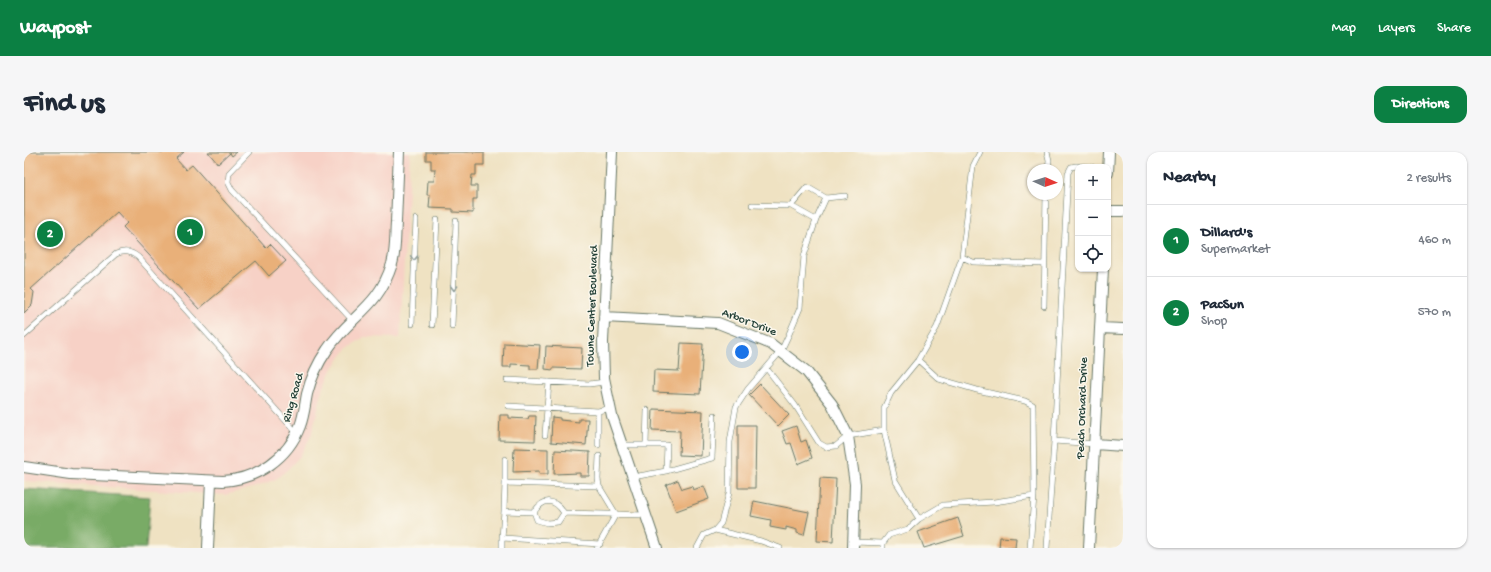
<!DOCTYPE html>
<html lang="en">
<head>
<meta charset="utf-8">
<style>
  body { margin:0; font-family:"Gochi Hand",sans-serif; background:#f6f6f7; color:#1f2937 }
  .controls { position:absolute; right:12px; top:12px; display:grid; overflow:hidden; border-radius:8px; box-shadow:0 1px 3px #0004 }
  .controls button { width:36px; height:36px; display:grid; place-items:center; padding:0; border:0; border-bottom:1px solid #e0e1e3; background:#fff; color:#1f2937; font:20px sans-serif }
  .compass { position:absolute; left:1003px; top:12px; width:36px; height:36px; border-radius:50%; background:#fff; box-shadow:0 1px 3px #0004; rotate:93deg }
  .you { position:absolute; left:718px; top:200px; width:14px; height:14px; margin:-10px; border:3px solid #fff; border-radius:50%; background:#1a73e8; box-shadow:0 0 0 6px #1a73e833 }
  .badge { display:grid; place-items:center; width:26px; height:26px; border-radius:50%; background:#0b8043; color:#fff; font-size:13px; font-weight:700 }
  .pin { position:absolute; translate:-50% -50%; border:2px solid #fff; box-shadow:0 1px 4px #0006 }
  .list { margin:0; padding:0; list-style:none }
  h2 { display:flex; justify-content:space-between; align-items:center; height:52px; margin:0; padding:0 16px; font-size:17px }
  h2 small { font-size:13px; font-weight:400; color:#747a83 }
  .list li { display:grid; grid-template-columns:26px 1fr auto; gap:12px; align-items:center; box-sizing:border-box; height:72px; padding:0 16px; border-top:1px solid #e0e1e3 }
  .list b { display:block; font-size:15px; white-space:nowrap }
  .list p { margin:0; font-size:13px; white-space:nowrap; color:#747a83 }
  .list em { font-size:13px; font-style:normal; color:#747a83 }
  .icon { flex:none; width:22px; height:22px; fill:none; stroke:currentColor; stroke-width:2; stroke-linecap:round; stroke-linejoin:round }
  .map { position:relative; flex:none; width:1099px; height:396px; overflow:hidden; border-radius:12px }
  header { display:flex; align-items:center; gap:24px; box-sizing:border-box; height:56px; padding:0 20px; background:#0b8043; color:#fff }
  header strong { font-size:19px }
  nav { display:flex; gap:22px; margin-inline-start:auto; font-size:14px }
  .intro { display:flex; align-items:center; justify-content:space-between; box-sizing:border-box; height:96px; padding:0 24px }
  h1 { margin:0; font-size:28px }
  .button { padding:10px 18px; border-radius:12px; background:#0b8043; color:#fff; font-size:14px; font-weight:700 }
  main { display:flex; gap:24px; padding:0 24px }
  aside { flex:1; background:#fff; border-radius:12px; box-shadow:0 1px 3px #0004 }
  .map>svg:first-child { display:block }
  .built { fill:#f7d1c6 }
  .forest { fill:#79ab66; stroke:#4c744d }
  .building { fill:#e9b079 }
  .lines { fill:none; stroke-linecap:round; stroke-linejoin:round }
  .service-casing { stroke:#687766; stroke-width:6 }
  .minor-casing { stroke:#687766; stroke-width:12 }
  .service { stroke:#fff; stroke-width:5 }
  .minor { stroke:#fff; stroke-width:10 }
  .oneway { stroke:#8f9e9a }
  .labels { text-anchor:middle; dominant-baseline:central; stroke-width:3; stroke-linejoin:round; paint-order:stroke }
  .street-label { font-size:12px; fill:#1f3d34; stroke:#fbf7ec }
</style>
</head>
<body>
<header>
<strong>Waypost</strong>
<nav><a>Map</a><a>Layers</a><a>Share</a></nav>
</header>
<div class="intro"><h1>Find us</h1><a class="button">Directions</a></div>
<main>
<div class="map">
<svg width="1099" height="396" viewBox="0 0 1099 396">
  <rect width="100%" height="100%" fill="#fbf7ec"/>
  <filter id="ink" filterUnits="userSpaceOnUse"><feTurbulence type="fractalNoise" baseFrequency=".025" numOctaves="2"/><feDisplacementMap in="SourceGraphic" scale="8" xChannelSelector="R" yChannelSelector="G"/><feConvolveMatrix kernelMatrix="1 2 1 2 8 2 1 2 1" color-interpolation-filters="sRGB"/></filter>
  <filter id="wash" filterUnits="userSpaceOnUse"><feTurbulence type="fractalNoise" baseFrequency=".012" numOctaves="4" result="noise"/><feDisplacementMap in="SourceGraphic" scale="16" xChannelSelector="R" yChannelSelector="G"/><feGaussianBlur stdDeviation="0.9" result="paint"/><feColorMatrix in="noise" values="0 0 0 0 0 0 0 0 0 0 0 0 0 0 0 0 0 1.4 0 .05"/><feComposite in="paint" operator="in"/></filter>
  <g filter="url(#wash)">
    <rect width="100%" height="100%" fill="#efe2c2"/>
    <path class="built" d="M 0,0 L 386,0 L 376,186 L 340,185 L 323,197 L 309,216 L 299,237 L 287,284 L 276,304 L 264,317 L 252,327 L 232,335 L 201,343 L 0,329 Z"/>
    <path class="forest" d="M 0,337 L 126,345 L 122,396 L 0,396 Z"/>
    <g id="blocks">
      <path class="building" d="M 2,0 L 160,0 L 152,7 L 162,18 L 168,13 L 242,96 L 246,92 L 262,109 L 245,124 L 232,109 L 175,157 L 99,75 L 103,71 L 93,60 L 7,137 L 10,140 L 8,153 L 0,161 L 0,2 Z
        M 184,0 L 213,0 L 208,4 L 206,1 L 194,12 Z
        M 402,0 L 460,0 L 460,13 L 452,13 L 452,23 L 448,23 L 447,34 L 453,34 L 453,47 L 449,47 L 449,61 L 429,60 L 429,57 L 405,56 L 406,43 L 403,43 L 404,29 L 410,29 L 411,17 L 407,17 L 407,8 L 402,8 Z
        M 480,191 L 516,193 L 514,217 L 506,217 L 506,213 L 487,212 L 487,215 L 479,215 Z
        M 657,191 L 679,192 L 676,242 L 629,240 L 630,218 L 655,219 Z
        M 522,194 L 558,196 L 557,217 L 529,216 L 529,218 L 521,217 Z
        M 736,232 L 765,263 L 754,274 L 725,243 Z
        M 629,257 L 679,259 L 677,304 L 655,303 L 656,279 L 628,278 Z
        M 476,263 L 485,263 L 485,266 L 504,267 L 505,264 L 512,264 L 511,289 L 475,288 Z
        M 528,265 L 536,266 L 536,268 L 555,270 L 555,267 L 564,267 L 562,293 L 527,290 Z
        M 714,273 L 732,273 L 731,336 L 714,336 Z
        M 772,274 L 777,290 L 782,288 L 788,306 L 774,312 L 767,291 L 763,292 L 758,279 Z
        M 490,296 L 524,297 L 524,322 L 515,322 L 515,319 L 489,320 Z
        M 531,298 L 566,300 L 565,324 L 556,324 L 556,321 L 530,322 Z
        M 796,326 L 812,327 L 809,390 L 793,389 Z
        M 654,328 L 658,337 L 668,334 L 669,338 L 680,334 L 685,347 L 652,359 L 642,333 Z
        M 730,349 L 785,360 L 780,383 L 773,381 L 773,378 L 762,375 L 762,378 L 746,375 L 747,368 L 727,364 Z
        M 934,366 L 940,384 L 900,396 L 894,380 Z
        M 976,385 L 992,386 L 991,396 L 975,396 Z"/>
    </g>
  </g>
  <g filter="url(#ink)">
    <use href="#blocks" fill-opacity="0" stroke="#687766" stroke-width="1"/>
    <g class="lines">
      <defs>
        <path id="service" d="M 225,0 L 205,21 L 204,30 L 208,38 L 329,169
          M 1023,0 L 1025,8 L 1024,18
          M 1068,15 L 1052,14 L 1047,15 L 1044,21 L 1030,289 L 1071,292
          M 728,53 L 767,54
          M 792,68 L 767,54 L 783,35 L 802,46
          M 938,105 L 949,110 L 1020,112
          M 1020,154 L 1022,42
          M 388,172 L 392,67
          M 408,173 L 413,68
          M 428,174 L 432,69
          M 0,184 L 92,102 C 100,98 107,99 114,105 L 273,281
          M 894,208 L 915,227 L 953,238 L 1001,249 L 1009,253 L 1010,344 L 1006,396
          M 743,217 L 771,253 L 795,291 L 802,295 L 812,294 L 824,284 L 860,278
          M 483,228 L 565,232 L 581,230
          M 484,254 L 574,259 L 587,256
          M 574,259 L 574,293
          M 521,283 L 525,230
          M 598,293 L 622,293 L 623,258
          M 622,293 L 643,293 L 642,319
          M 575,304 L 574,327 L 575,334 L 481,331 L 480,359 L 510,360 L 513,368 L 523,371 L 534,370 L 540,361 L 622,363
          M 609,325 L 642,319 L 688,306 L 690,263
          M 481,331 L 481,307
          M 480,359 L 478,386 L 576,392
          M 510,360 C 520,346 530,346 540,361
          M 895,367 L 871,328 L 860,278 L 860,256 L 867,241 L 894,208 L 913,175 L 938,105 L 949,14 L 956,0
          M 691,378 L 737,389 L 756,396
          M 829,390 L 859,391
          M 478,396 L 478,386
          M 573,396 L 592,362 L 575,334
          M 673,396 L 680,383 L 691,378 L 697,371 L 705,341 L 706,290 L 712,255 L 724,237 L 757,199 L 765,182 L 776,156 L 780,104 L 792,68 L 802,46 L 821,44
          M 859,396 L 859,391 L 865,383 L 884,377 L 895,367 L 919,353 L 970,350 L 1010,344
          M 1023,396 L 1030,289"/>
        <path id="minor" d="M 588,0 L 579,190 L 580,226 L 588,264 L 633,396
          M 1084,21 L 1085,0
          M 1084,59 L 1099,59
          M 580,165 L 694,171 L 747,192 L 782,219 L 808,252 L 824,284 L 831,332 L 829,396
          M 1076,176 L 1099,177
          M 1071,292 L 1099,294
          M 0,315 L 47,322 L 199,329 C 233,327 264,306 276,274 C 280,264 281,252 283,242 C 287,226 294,211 303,198 C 326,163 354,157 368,112 C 372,98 371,84 372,70 C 373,46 374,23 375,0
          M 184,396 L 187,329
          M 1065,396 L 1079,117"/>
      </defs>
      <use href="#service" class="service-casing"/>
      <use href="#minor" class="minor-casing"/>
      <use href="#service" class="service"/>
      <use href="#minor" class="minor"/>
    </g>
    <defs><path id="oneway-chevron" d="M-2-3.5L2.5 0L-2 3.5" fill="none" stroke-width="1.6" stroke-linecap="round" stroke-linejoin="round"/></defs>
    <g class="oneway">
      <use href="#oneway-chevron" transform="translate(390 106) rotate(92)"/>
      <use href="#oneway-chevron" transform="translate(430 136) rotate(92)"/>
    </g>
  </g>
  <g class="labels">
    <g class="street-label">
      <text transform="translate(569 154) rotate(-88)">Towne Center Boulevard</text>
      <text transform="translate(725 171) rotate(21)">Arbor Drive</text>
      <text transform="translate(270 246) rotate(-74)">Ring Road</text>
      <text transform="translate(1059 256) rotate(-88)">Peach Orchard Drive</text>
    </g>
  </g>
</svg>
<div class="controls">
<button>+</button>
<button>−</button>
<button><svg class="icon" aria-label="locate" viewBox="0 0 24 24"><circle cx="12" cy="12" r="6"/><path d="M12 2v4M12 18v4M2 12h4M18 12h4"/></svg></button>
</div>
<svg class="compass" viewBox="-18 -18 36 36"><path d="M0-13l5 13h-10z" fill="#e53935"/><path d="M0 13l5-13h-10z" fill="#747a83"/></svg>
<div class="you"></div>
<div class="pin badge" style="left:166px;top:80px">1</div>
<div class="pin badge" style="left:26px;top:82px">2</div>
</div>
<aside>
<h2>Nearby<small>2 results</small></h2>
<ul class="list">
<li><span class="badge">1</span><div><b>Dillard's</b><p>Supermarket</p></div><em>460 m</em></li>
<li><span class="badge">2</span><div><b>PacSun</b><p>Shop</p></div><em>570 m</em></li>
</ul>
</aside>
</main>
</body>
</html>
